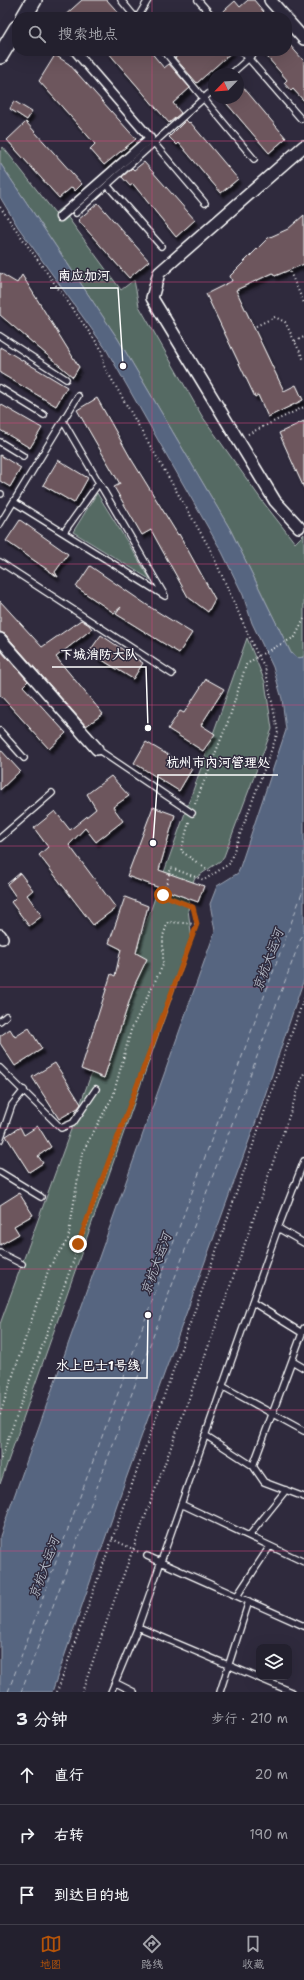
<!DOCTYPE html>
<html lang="zh">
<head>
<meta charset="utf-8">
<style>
  body { margin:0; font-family:"Shantell Sans","LXGW WenKai TC",sans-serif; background:#2b2836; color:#f1f3f6 }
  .controls { position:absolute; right:12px; bottom:12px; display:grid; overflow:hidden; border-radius:8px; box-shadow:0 4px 16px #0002 }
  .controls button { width:36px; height:36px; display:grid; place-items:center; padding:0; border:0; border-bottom:1px solid #403e4a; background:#23202e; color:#f1f3f6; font:20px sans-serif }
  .compass { position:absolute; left:208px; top:68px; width:36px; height:36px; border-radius:50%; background:#23202e; box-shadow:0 4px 16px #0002; rotate:245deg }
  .stop { position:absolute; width:12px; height:12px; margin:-9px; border:3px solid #b45309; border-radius:50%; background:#fff }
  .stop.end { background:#b45309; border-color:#fff; box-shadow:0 1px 4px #0008 }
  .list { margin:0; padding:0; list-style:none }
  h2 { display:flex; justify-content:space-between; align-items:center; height:52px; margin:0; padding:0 16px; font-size:17px }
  h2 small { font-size:13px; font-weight:400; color:#a3a3aa }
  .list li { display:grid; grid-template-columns:26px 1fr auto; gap:12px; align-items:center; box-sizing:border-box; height:60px; padding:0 16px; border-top:1px solid #403e4a }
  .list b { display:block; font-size:15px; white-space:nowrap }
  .list em { font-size:13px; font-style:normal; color:#a3a3aa }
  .icon { flex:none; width:22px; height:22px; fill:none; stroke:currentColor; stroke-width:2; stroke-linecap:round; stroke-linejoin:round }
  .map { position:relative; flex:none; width:304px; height:1692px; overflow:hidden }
  .search { position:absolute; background:#23202e; box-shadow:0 4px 16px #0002; left:12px; right:12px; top:12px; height:44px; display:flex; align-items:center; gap:10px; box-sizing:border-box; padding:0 14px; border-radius:16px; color:#a3a3aa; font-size:15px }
  .sheet { height:232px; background:#23202e }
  nav { display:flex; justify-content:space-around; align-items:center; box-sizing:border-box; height:56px; border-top:1px solid #403e4a; background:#23202e; font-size:11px; color:#a3a3aa }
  nav a { display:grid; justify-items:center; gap:2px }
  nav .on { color:#b45309 }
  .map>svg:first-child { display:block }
  .green { fill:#556a64; stroke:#aab4b2 }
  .water { fill:#566580; stroke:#9aa3b3 }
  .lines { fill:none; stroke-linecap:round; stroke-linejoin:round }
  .ferry { stroke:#b3bac6; stroke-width:1; stroke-dasharray:5 4; stroke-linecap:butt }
  .building { fill:#6d575d; stroke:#fff; filter:url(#shadow) }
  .service-casing { stroke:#fff; stroke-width:8 }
  .pedestrian-casing { stroke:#fff; stroke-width:11 }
  .minor-casing { stroke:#fff; stroke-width:14 }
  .secondary-casing { stroke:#fff; stroke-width:18 }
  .path { stroke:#fff; stroke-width:2; stroke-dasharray:1 3; stroke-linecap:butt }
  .service { stroke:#2f2a3d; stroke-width:5.5 }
  .pedestrian { stroke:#2f2a3d; stroke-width:8 }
  .minor { stroke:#2f2a3d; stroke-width:11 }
  .secondary { stroke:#2f2a3d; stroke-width:15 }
  .route { stroke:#b45309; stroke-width:5 }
  .grid { fill:none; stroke:#ce467c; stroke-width:1; stroke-opacity:0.55 }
  .labels { text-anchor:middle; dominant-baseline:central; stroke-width:3; stroke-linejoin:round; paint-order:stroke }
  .water-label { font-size:13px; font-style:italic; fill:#b3bac6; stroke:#2f2a3d }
  .leader { fill:none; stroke:#fff; stroke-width:1.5 }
  .callout-dot { fill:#fff; stroke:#2f2a3d; stroke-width:1.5 }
  .callout-label { font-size:13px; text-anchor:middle; font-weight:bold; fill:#fff; stroke:#2f2a3d; stroke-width:3; stroke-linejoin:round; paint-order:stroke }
</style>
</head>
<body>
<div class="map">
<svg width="304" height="1692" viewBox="0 0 304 1692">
  <defs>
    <filter id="shadow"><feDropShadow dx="2.5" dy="4.5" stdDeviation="1" flood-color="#0009"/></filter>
  </defs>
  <rect width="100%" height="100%" fill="#2f2a3d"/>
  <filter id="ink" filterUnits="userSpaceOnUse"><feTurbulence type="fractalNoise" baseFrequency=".025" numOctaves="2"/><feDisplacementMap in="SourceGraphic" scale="8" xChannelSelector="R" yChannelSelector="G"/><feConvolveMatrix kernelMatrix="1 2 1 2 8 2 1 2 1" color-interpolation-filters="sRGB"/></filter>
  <g filter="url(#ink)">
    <path class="green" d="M 3,147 L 55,213 L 61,208 L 121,290 L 134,280 L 139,306 L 202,416 L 263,502 L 295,543 L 304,534 L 304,657 L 297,658 L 291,653 L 230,529 L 118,339 L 0,163 L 0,152 Z
      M 97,493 L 151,580 L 73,532 Z
      M 247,638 L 265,682 L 272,729 L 223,859 L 194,879 L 188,910 L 192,939 L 0,1484 L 0,1324 L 134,957 Z"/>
    <path class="water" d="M 0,163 L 118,339 L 230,529 L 291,653 L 297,658 L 304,657 L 304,979 L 259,1113 L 123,1487 L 52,1692 L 0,1692 L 0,1536 L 215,931 L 210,904 L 217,886 L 238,873 L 286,730 L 282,699 L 273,667 L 252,623 L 243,595 L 222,552 L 106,349 L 18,227 L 0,197 Z"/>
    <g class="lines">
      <path class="ferry" d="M 8,1692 L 304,888
        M 21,1692 L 304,930"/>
    </g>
    <path class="building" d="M 82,0 L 107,0 L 122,17 L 63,17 Z
      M 248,0 L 254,0 L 268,17 L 217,17 L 235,1 L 240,7 Z
      M 287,42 L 304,61 L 304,101 L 293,89 L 291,91 L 284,83 L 287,80 L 262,51 L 287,51 Z
      M 107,51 L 150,51 L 164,68 L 169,64 L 190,88 L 173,103 L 181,113 L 169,123 Z
      M 183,51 L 233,51 L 197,83 L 175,58 Z
      M 55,55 L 69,64 L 136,139 L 104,165 L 90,149 L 95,144 L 39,81 Z
      M 238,81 L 286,138 L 269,153 L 222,98 L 238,98 Z
      M 14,101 L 32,112 L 27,120 L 10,109 Z
      M 186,120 L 189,123 L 190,122 L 238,179 L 221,193 L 179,143 L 177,145 L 169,137 Z
      M 26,122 L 82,184 L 75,191 L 72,187 L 59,198 L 7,140 Z
      M 144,162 L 195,220 L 176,237 L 133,184 L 130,186 L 122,177 L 132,168 L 134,170 Z
      M 98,203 L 149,261 L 129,278 L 78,220 Z
      M 304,215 L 304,264 L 275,276 L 273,273 L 236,290 L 284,391 L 296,385 L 303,400 L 268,417 L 258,395 L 255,397 L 206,294 L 232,281 L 230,276 L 268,238 L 288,229 Z
      M 0,273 L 17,283 L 22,275 L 79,367 L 73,377 L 0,315 Z
      M 0,347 L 67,387 L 56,406 L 0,373 Z
      M 97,398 L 130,457 L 178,535 L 179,534 L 215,599 L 208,612 L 188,597 L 151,530 L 142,535 L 114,487 L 120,484 L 77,410 Z
      M 0,404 L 42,428 L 30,448 L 0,430 Z
      M 304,421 L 304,488 L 279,433 Z
      M 0,455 L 21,468 L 10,487 L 0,481 Z
      M 58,460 L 88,478 L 74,503 L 43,485 Z
      M 20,520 L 68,554 L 55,572 L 58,577 L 6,541 Z
      M 90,566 L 150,607 L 192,633 L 179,653 L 116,614 L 121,607 L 114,613 L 76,587 Z
      M 0,601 L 42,647 L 81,620 L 89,625 L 92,629 L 56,657 L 103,714 L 86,726 L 5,634 L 0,632 Z
      M 101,635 L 143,663 L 133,679 L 89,652 Z
      M 0,650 L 28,681 L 23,686 L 66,733 L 49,749 L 0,695 Z
      M 206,679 L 224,689 L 201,725 L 215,734 L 203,751 L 168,729 L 180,711 L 184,713 Z
      M 146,742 L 192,769 L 179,791 L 134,763 Z
      M 0,749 L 20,771 L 0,790 Z
      M 111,776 L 129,796 L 113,807 L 123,821 L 96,842 L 85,828 L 69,845 L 116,908 L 93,925 L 39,855 L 48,847 L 34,828 L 55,811 L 70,830 L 96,809 L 87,794 Z
      M 153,807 L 175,815 L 159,870 L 204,886 L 198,902 L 127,876 Z
      M 20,873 L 33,890 L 27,895 L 42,916 L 29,926 L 11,902 L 16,897 L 7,884 Z
      M 125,897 L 148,906 L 136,953 L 147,959 L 135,984 L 104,1078 L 81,1069 L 111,974 L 115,976 L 121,949 L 109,943 Z
      M 29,1028 L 42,1049 L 15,1066 L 0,1043 L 0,1036 L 10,1029 L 15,1037 Z
      M 55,1063 L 81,1104 L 78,1108 L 59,1119 L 32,1077 Z
      M 38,1126 L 51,1147 L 38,1156 L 43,1163 L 29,1172 L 6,1136 L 20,1127 L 24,1135 Z
      M 19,1193 L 33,1215 L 14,1226 L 19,1234 L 0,1245 L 0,1205 Z"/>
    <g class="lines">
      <defs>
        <path id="service" d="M 121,0 L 135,17
          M 198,0 L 213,17
          M 138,17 L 148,0
          M 164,51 L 254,159
          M 242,51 L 301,119
          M 231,74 L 257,51
          M 154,143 L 205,203
          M 107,185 L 161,246
          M 76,213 L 214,89
          M 0,336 L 66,379
          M 0,388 L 44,415
          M 0,442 L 23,456
          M 0,494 L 1,494
          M 14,502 L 165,596 L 63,421
          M 0,524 L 78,396
          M 64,532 L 99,483
          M 0,562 L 172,674
          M 0,731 L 24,758
          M 97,749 L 192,813
          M 0,838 L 52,793
          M 0,1021 L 6,1016
          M 0,1068 L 61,1128 L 73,1123 L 96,1089
          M 0,1140 L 12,1105 L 24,1090
          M 0,1172 L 41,1197
          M 278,1228 L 304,1243
          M 0,1253 L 22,1264
          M 252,1302 L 302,1333
          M 292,1361 L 304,1368
          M 222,1386 L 304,1431
          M 205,1435 L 253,1466 L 264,1482 L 304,1497
          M 253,1466 L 304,1328
          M 181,1504 L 304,1562
          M 249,1536 L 286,1490
          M 147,1556 L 304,1626
          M 237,1596 L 270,1546
          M 138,1627 L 292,1692
          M 116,1683 L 134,1692
          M 111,1692 L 138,1627 L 278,1228 L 304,1161
          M 220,1692 L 249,1601"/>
        <path id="pedestrian" d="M 60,217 L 150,138 L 75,51"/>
        <path id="minor" d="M 270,0 L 285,17
          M 287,20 L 304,39
          M 299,527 L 275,501 L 152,298 L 159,273 L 304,146
          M 0,639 L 97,749
          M 0,935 L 2,938"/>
        <path id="secondary" d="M 24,17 L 34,0
          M 0,56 L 17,28"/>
      </defs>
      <use href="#service" class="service-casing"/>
      <use href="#pedestrian" class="pedestrian-casing"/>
      <use href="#minor" class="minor-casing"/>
      <use href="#secondary" class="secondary-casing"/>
      <path class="path" d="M 0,207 L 102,350 L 104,366 L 210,549 L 258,656 L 265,667 L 278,732 L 229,864 L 204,880 L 171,868 L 163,895 L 193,907 L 197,924 L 0,1461
        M 290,272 L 304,303
        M 256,326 L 275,317 L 285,322 L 304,360
        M 295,341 L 304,337
        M 248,434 L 304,407
        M 195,804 L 229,719 L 246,665 L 258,656 L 295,637 L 304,619
        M 189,822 L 181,851 L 212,873
        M 0,1414 L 49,1268 L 68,1239 L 82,1153 L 113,1096 L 131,1030 L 163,965 L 163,936 L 168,922 L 197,924
        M 112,1539 L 139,1552
        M 57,1692 L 213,1260 L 304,998
        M 82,1692 L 115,1598 L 220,1315 L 304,1073"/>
      <use href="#service" class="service"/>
      <use href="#pedestrian" class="pedestrian"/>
      <use href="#minor" class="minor"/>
      <use href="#secondary" class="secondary"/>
    </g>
  </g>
  <g class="lines" filter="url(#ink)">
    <path class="route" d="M 78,1244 L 197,924 L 193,907 L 163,895"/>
  </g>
  <path class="grid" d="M 152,0 L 152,17M 152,51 L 152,1692M 0,141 L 304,141M 0,282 L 304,282M 0,423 L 304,423M 0,564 L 304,564M 0,705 L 304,705M 0,846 L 304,846M 0,987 L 304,987M 0,1128 L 304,1128M 0,1269 L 304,1269M 0,1410 L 304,1410M 0,1551 L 304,1551"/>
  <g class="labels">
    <g class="water-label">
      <text transform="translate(268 960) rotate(-70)">京杭大运河</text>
      <text transform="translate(156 1264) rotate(-70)">京杭大运河</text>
      <text transform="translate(44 1568) rotate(-70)">京杭大运河</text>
    </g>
  </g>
  <path class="leader" d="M123 366L118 288H50M148 728L146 667H52M153 843L158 775H278M148 1315L147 1378H48"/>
  <g class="callout-dot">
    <circle cx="123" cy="366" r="4"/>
    <circle cx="148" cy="728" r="4"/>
    <circle cx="153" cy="843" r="4"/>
    <circle cx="148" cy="1315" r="4"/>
  </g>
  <g class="callout-label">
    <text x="84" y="280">南应加河</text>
    <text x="99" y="659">下城消防大队</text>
    <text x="218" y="767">杭州市内河管理处</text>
    <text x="98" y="1370">水上巴士1号线</text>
  </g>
</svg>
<div class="controls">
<button><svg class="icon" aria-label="layers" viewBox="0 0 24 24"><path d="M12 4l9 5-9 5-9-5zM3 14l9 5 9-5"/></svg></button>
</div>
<svg class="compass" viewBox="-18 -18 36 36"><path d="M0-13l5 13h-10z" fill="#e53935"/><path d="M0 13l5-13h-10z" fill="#a3a3aa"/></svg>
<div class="stop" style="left:163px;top:895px"></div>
<div class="stop end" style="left:78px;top:1244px"></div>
<div class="search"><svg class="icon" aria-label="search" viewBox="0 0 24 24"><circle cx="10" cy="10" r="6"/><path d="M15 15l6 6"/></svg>搜索地点</div>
</div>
<section class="sheet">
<h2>3 分钟<small>步行 · 210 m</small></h2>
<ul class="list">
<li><svg class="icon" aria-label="ahead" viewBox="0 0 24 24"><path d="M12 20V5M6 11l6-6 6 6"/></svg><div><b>直行</b></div><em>20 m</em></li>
<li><svg class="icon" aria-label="right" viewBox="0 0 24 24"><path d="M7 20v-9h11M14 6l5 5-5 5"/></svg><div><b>右转</b></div><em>190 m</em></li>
<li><svg class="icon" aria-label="arrive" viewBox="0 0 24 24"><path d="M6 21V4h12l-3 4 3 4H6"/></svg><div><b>到达目的地</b></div></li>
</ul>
</section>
<nav>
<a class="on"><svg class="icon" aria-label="map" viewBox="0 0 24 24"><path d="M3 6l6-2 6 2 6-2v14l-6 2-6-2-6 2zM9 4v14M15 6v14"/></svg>地图</a>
<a><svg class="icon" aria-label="directions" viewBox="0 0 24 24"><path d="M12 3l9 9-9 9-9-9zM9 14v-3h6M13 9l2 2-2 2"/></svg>路线</a>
<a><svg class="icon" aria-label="saved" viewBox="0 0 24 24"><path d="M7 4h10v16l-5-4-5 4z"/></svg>收藏</a>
</nav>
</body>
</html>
